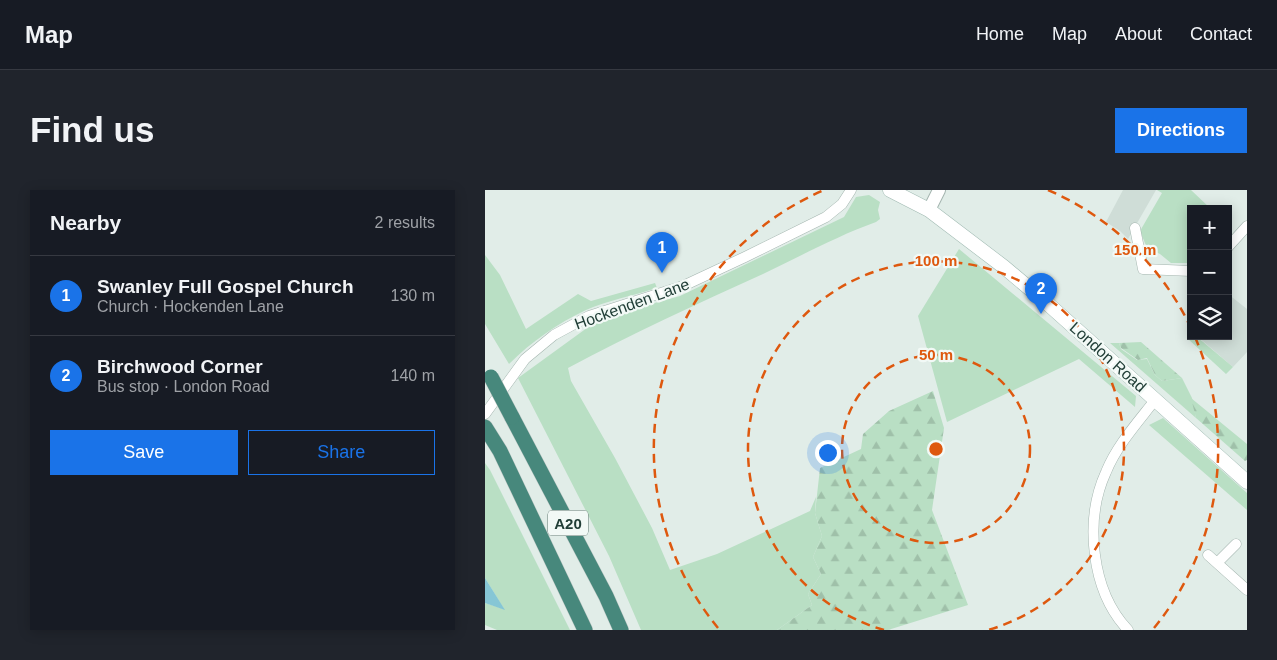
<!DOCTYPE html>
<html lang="en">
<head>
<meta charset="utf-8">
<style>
  body { margin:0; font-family:Helvetica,sans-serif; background:#20242c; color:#f1f3f6 }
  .controls { position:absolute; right:15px; top:15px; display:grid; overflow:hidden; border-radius:0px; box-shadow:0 2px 12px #0003 }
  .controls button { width:45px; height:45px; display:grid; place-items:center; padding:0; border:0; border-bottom:1px solid #363941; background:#171b24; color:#f1f3f6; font:25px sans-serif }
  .you { position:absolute; left:342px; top:262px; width:18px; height:18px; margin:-12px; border:4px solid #fff; border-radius:50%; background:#1a73e8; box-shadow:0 0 0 8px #1a73e833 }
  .badge { display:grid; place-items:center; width:32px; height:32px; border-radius:50%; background:#1a73e8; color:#fff; font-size:16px; font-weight:700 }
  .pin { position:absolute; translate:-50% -41px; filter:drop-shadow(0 1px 2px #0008) }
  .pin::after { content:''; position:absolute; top:26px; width:18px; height:15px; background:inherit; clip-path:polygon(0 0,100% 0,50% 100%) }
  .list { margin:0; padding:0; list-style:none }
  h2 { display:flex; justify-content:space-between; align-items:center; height:65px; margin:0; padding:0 20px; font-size:21px }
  h2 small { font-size:16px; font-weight:400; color:#9ea1a6 }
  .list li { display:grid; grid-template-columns:32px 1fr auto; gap:15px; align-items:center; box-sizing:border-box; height:80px; padding:0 20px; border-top:1px solid #363941 }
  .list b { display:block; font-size:19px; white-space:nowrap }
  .list p { margin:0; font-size:16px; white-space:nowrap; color:#9ea1a6 }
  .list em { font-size:16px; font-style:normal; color:#9ea1a6 }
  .actions { display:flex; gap:10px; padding:15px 20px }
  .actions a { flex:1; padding:11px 0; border:1px solid #1a73e8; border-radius:0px; text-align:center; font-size:18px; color:#1a73e8 }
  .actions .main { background:#1a73e8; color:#fff }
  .icon { flex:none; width:28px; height:28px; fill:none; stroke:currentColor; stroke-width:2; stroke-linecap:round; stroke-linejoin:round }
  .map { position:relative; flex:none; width:762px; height:440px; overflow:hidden; border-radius:0px }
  header { display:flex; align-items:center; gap:30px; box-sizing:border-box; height:70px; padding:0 25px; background:#171b24; border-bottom:1px solid #363941 }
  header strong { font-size:24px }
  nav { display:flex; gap:28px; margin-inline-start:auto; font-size:18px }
  .intro { display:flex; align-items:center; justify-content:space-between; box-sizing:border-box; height:120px; padding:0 30px }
  h1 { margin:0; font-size:35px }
  .button { padding:12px 22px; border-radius:0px; background:#1a73e8; color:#fff; font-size:18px; font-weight:700 }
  main { display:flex; gap:30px; padding:0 30px }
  aside { flex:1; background:#171b24; border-radius:0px; box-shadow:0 2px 12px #0003 }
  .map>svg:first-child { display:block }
  .built { fill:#cfddd7 }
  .grass { fill:#b9dfc4 }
  .forest { fill:url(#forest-firs) }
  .water { fill:#86c6d5 }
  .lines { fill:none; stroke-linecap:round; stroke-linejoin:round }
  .minor-casing { stroke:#a4b5af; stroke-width:11 }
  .tertiary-casing { stroke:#a4b5af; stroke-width:14 }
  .secondary-casing { stroke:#9fb9b1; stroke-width:15 }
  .trunk-casing { stroke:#c1c9c7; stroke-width:16 }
  .minor { stroke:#fff; stroke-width:10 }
  .tertiary { stroke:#fff; stroke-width:12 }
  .secondary { stroke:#fff; stroke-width:14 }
  .trunk { stroke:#47887c; stroke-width:15 }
  .trunk-bridge-casing { stroke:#c1c9c7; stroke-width:16; stroke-linecap:butt }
  .trunk-bridge { stroke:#47887c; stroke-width:15 }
  .ring { fill:none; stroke:#de580e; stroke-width:2.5; stroke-dasharray:9 6 }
  .labels { text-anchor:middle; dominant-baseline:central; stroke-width:4.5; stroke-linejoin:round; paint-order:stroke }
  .shield { fill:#f2f9f6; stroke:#607670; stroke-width:1 }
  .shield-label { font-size:15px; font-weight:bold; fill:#213e37 }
  .street-label { font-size:16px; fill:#213e37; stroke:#f2f9f6 }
  .centre { fill:#de580e; stroke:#f2f9f6; stroke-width:2.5 }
  .ring-label { font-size:15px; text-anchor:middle; font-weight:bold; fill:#de580e; stroke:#f2f9f6; stroke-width:4.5; stroke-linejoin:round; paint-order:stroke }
</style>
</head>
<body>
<header>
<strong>Map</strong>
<nav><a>Home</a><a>Map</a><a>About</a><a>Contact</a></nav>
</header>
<div class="intro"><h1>Find us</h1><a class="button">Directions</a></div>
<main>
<aside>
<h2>Nearby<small>2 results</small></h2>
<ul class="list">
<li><span class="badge">1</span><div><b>Swanley Full Gospel Church</b><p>Church · Hockenden Lane</p></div><em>130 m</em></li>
<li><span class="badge">2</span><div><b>Birchwood Corner</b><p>Bus stop · London Road</p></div><em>140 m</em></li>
</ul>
<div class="actions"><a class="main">Save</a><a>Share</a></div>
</aside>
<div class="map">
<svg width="762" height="440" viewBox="0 0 762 440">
  <defs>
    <pattern id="forest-firs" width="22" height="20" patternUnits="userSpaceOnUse" patternTransform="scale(1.25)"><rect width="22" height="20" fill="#b9dfc4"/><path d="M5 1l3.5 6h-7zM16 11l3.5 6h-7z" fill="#9fc0a9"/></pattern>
  </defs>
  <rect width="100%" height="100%" fill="#e1ede8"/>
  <path class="built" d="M 638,0 L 671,0 L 643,49 L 635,41 L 621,32 Z
    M 743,104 L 762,119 L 762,162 L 748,177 L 712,146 L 743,146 Z"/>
  <path class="grass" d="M 672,0 L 706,0 L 726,19 L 706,19 L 706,73 L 686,73 L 675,64 L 662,58 L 655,41 L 677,3 Z
    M 384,5 L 395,12 L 393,20 L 395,29 L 391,32 C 352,46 316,66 278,84 C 212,114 146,144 83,178 L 86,191 L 130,268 L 167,338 L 185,380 L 232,364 L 325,321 L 331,307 L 330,323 L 337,346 L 328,367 L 336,384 L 323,404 L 327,415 L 292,440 L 156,440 L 124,366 L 33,188 L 106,135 L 141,121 L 195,106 L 359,27 L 371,7 Z
    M 474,59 L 651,206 L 650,217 L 594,169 L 462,232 L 433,126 Z
    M 0,65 L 15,85 L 41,139 L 93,104 L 106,111 L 170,93 L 172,98 C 150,105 121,111 101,120 C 73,133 46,152 24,174 L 0,134 Z
    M 706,143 L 706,146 L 711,146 L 748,177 L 741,184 L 702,148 Z
    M 625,153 L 634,153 L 636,159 L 652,170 L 662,169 L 670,185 L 677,191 L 697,188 L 707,208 L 711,228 Z
    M 678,228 L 762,303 L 762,320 L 664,235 Z
    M 0,273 L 5,280 L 85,440 L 12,440 L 0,435 L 0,413 L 19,419 L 0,388 Z"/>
  <path class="forest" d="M 656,152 L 697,188 L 677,191 L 670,185 L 662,168 L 653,170 L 636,158 L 634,153 Z
    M 448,201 L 459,238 L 447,320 L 483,415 L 403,440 L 292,440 L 327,415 L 323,404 L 336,384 L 328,367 L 337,346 L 330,323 L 335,278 L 376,259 L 378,244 L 404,221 Z
    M 706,208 L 762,254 L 762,270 L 760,271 L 711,228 Z"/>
  <path class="water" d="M 0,388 L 20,420 L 0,413 Z"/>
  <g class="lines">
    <defs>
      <path id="minor" d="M 650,38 L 658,79 L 706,81
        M 743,57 L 762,36
        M 0,224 L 40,169 L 69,145 L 104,126 L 198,96 L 260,67 L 341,27 L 357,14 L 366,0
        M 723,365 L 762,400
        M 732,373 L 751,354
        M 643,440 C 606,401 599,330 621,282 C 632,255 653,232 670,210"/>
      <path id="tertiary" d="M 444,20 L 454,0"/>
      <path id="secondary" d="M 405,0 L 444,20 L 519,77 L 563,114 L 762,292"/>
      <path id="trunk" d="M 27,227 L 121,406 L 136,440
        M 0,237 L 15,261 L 100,440"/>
    </defs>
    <use href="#minor" class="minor-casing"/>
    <use href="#tertiary" class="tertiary-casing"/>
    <use href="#secondary" class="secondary-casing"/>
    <use href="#trunk" class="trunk-casing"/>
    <use href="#minor" class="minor"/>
    <use href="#tertiary" class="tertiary"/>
    <use href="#secondary" class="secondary"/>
    <use href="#trunk" class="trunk"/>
    <defs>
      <path id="trunk-bridge" d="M 6,187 L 27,227"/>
    </defs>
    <use href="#trunk-bridge" class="trunk-bridge-casing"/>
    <use href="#trunk-bridge" class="trunk-bridge"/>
  </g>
  <g class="ring">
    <circle cx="451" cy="259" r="94"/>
    <path d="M399 440A188 188 0 1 1 503 440"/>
    <path d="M233 438A282 282 0 0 1 339 0M563 0A282 282 0 0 1 706 138M710 147A282 282 0 0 1 669 438"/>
  </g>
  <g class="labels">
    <rect class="shield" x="63" y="320.5" width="40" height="25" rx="4"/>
    <g class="shield-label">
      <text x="83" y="333">A20</text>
    </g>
    <g class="street-label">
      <text transform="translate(147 114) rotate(-20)">Hockenden Lane</text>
      <text transform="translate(623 167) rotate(42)">London Road</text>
    </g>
  </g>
  <circle cx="451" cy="259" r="8" class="centre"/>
  <g class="ring-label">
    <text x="650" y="65">150 m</text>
    <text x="451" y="76">100 m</text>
    <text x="451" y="170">50 m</text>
  </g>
</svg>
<div class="controls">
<button>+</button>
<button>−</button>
<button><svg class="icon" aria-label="layers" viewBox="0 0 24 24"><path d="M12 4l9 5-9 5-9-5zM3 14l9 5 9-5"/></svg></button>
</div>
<div class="you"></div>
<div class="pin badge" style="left:177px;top:83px">1</div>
<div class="pin badge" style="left:556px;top:124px">2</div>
</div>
</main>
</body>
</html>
